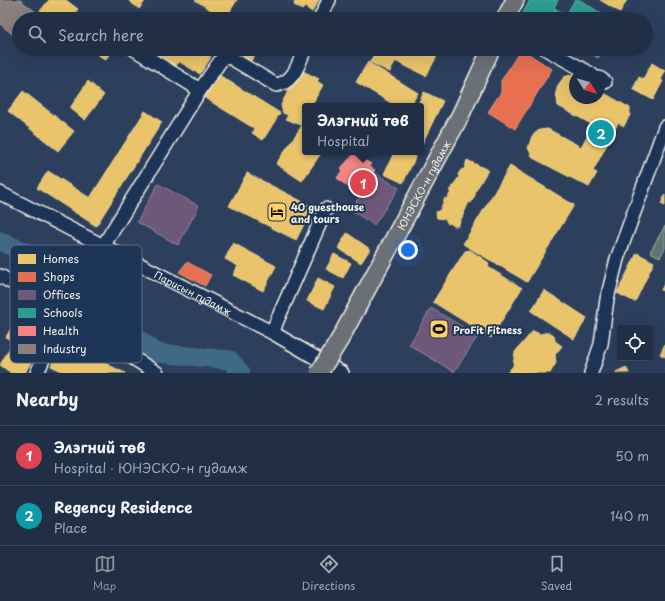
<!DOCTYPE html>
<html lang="en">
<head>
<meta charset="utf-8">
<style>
  body { margin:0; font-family:"Playpen Sans",sans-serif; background:#29374d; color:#f1f3f6 }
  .controls { position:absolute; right:12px; bottom:12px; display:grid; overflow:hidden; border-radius:4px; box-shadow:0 4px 16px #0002 }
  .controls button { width:36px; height:36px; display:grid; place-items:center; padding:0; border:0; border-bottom:1px solid #3e4a5f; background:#212f46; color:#f1f3f6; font:20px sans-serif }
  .compass { position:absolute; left:569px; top:68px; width:36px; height:36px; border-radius:50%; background:#212f46; box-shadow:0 4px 16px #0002; rotate:127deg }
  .you { position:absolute; left:408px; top:250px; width:14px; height:14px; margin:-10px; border:3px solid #fff; border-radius:50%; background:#1a73e8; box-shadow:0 0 0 6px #1a73e833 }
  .badge { display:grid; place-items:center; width:26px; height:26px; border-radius:50%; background:#8c9099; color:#fff; font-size:13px; font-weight:700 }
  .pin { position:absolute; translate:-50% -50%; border:2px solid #fff; box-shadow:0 1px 4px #0006 }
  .popup { position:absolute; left:302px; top:103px; width:122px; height:52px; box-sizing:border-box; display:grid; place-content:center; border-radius:4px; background:#212f46; filter:drop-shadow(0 1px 3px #0005); font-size:13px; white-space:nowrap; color:#a2a9b3 }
  .popup b { font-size:15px; color:#f1f3f6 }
  .popup::after { content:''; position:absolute; left:50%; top:100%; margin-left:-8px; border:8px solid transparent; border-top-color:#212f46 }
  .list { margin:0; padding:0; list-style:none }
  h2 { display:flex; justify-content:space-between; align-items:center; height:52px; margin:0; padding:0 16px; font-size:17px }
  h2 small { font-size:13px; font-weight:400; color:#a2a9b3 }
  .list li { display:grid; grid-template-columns:26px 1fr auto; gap:12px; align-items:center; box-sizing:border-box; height:60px; padding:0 16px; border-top:1px solid #3e4a5f }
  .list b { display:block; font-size:15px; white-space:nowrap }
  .list p { margin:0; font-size:13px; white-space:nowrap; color:#a2a9b3 }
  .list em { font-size:13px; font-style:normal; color:#a2a9b3 }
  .icon { flex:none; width:22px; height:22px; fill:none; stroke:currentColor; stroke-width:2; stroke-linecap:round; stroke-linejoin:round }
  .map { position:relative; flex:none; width:665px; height:373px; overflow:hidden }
  .search { position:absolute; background:#212f46; box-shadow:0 4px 16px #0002; left:12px; right:12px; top:12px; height:44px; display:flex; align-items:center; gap:10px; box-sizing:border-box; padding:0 14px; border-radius:22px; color:#a2a9b3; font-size:15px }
  .sheet { height:172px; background:#212f46 }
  nav { display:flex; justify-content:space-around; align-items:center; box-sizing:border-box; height:56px; border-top:1px solid #3e4a5f; background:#212f46; font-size:11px; color:#a2a9b3 }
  nav a { display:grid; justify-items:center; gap:2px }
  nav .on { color:#8c9099 }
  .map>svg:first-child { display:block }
  .green { fill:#5e746f; stroke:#a9b2ac }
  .homes { fill:#e9c46a; stroke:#ecd290 }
  .shops { fill:#e76f51; stroke:#eb967e }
  .offices { fill:#6d597a; stroke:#96879b }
  .schools { fill:#2a9d8f; stroke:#67b6aa }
  .health { fill:#f28482; stroke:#f3a5a1 }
  .industry { fill:#8a817c; stroke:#aaa39c }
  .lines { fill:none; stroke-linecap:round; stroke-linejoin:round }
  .river { stroke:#3f6986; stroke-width:19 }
  .minor-casing { stroke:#f4f1e8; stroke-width:16 }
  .major-casing { stroke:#f4f1e8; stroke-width:20 }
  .minor { stroke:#1d3557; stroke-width:13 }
  .major { stroke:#6b7074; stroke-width:17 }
  .major-bridge-casing { stroke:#f4f1e8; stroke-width:20; stroke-linecap:butt }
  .major-bridge { stroke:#6b7074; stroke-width:17 }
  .labels { text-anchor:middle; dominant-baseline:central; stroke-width:4; stroke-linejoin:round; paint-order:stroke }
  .street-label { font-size:10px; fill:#f4f1e8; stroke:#1d3557 }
  .poi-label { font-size:10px; font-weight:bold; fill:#f4f1e8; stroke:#1d3557; text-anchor:start }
  .key { fill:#1d3557; stroke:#5e6d82; stroke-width:1 }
  .key-label { font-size:11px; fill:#f4f1e8 }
</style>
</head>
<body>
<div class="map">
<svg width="665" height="373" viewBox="0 0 665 373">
  <rect width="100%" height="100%" fill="#2c3f5d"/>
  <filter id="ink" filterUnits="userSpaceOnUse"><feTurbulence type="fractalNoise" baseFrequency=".025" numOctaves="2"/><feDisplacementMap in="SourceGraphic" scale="8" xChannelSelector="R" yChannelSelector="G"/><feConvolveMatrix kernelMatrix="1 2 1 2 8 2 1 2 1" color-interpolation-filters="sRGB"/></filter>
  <g filter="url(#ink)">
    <path class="green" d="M 665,226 L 665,248 L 660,257 L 650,252 Z"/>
    <path class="homes" d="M 49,0 L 66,0 L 78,9 L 70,19 L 40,19 L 36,16 Z
      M 128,0 L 146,0 L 139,9 Z
      M 195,0 L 237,0 L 225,19 Z
      M 292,0 L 319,0 L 312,12 L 305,7 L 302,10 L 294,5 L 295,2 Z
      M 600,0 L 627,0 L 620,12 Z
      M 90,13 L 98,19 L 85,19 Z
      M 91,49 L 114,49 L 105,60 Z
      M 159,49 L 199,49 L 211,57 L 200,74 L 178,61 L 176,67 L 155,55 Z
      M 233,49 L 259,49 L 251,61 Z
      M 375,49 L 441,49 L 426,76 L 374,51 Z
      M 375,52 L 395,62 L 390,72 L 370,62 Z
      M 368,62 L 418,93 L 410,106 L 396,106 L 356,82 Z
      M 652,63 L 665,71 L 661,80 L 663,81 L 653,100 L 633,89 L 639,77 L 643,79 Z
      M 299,69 L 319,79 L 317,81 L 323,85 L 311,106 L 305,106 L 305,117 L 301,125 L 286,119 L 288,115 L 283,113 L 281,105 Z
      M 573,74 L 575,76 L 575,98 L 599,98 L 599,90 L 630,108 L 630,115 L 624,126 L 618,123 L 593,171 L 597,173 L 589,187 L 533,158 L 528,148 L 532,136 L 539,130 L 548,129 L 581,147 L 593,125 L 558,106 L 556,92 L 558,85 L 564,77 Z
      M 219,75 L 280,113 L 263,140 L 252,133 L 255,129 L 205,98 Z
      M 88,81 L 104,95 L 85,120 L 70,108 Z
      M 23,91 L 74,131 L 58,151 L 8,111 Z
      M 424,92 L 443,101 L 421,146 L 421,106 L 417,106 Z
      M 145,111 L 162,122 L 96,226 L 37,188 L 48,171 L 90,198 Z
      M 305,121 L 305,152 L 322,152 L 302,181 L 276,164 Z
      M 394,152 L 418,152 L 403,183 L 384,174 Z
      M 467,160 L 488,170 L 475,192 L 476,193 L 471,203 L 469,202 L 458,226 L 454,226 L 450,223 L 448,224 L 445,219 L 437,218 L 436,212 L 440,210 L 445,198 L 447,199 L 451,192 L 449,191 L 459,177 L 458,174 L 462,169 L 464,170 Z
      M 510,166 L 574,205 L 527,282 L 463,244 Z
      M 247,173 L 313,207 L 296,240 L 229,206 Z
      M 665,195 L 665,206 L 661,204 Z
      M 347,233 L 370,249 L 361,263 L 338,248 Z
      M 233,243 L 276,266 L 263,291 L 233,275 L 238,266 L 225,259 Z
      M 470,250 L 489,263 L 488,267 L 522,288 L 491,338 L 433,302 L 465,251 Z
      M 637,253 L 654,262 L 635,302 L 617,293 Z
      M 334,254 L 351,263 L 343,278 L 326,269 Z
      M 318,278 L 335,287 L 324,309 L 307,301 Z
      M 665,282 L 665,292 L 661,290 Z
      M 544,290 L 587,318 L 574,339 L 531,311 Z
      M 21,311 L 47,326 L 31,352 L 35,355 L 25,373 L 11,373 L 0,365 L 13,342 L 6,337 Z
      M 533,331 L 540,334 L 549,332 L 554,335 L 555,341 L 562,346 L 555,355 L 556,363 L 550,373 L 507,373 L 513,366 L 515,352 Z
      M 62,342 L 125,373 L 66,373 L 51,366 Z
      M 665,344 L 665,357 L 660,354 Z
      M 626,367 L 629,373 L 616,373 L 616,372 Z"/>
    <path class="shops" d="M 521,49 L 552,69 L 515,129 L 488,112 L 501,92 L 501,81 Z
      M 187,262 L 211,275 L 205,286 L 179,272 Z"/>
    <path class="offices" d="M 375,173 L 399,188 L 374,225 L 351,210 Z
      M 158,184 L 199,206 L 178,245 L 137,222 Z
      M 431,308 L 478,336 L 454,372 L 409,345 Z"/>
    <path class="schools" d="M 530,0 L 558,0 L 554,7 L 556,9 L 550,19 L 520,19 Z
      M 575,0 L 580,0 L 602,14 L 599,19 L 550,19 L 556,9 L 566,15 Z
      M 602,14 L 611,19 L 599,19 Z
      M 583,49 L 604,49 L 598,58 Z"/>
    <path class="health" d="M 354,154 L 371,164 L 369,166 L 375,170 L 360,193 L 354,189 L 353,191 L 337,178 L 343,169 L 341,168 Z"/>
    <path class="industry" d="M 0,0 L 20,0 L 36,12 L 31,19 L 19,19 L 19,34 L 16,37 L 0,24 Z"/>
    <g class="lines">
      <path class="river" d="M 0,241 L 39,258 L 84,293 L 109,317 L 157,353 L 230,360 L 241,373"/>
      <defs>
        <g id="minor">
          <path d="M 320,19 L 329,0"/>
          <path d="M 134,49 L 200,90"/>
          <path d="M 546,49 L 591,74"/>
          <path d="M 599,78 L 605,82"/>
          <path id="s1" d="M 0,193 L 273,333 L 342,373"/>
          <path d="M 103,246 L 200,90 L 221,60 L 226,57 L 231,58 L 276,85 C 294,83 298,64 305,49"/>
          <path d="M 0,276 C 54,305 105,341 157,373"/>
          <path d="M 273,333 L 276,323 L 326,209"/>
          <path d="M 37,373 L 63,314"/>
          <path d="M 591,373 L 601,344 L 607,299 L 617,259 L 665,127"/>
        </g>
        <g id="major">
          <path d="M 505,19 L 515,0"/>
          <path id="s2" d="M 340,339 L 460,116 L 491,49"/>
        </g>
      </defs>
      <use href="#minor" class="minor-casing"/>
      <use href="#major" class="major-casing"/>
      <use href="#minor" class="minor"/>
      <use href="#major" class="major"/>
      <defs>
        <path id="major-bridge" d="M 319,373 L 340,339"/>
      </defs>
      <use href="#major-bridge" class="major-bridge-casing"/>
      <use href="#major-bridge" class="major-bridge"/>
    </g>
  </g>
  <defs>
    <symbol id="hotel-square" viewBox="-11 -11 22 22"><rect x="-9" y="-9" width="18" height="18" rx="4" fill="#ffd166" stroke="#1d3557"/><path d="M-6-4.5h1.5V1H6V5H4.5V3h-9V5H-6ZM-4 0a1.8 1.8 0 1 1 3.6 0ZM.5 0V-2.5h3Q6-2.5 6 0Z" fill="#111"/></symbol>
    <symbol id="stadium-square" viewBox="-11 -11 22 22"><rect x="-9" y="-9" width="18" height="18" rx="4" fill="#ffd166" stroke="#1d3557"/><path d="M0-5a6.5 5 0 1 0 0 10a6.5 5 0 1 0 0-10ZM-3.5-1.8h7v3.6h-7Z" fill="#111"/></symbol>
  </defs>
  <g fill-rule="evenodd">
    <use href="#hotel-square" x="266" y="201" width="22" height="22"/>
    <use href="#stadium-square" x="428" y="318" width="22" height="22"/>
  </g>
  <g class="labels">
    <g class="street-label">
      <text stroke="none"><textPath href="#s2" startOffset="175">ЮНЭСКО-н гудамж</textPath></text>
      <text stroke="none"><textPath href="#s1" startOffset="217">Парисын гудамж</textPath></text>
    </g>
    <g class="poi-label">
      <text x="291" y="206">40 guesthouse<tspan x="291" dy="12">and tours</tspan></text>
      <text x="453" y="329">ProFit Fitness</text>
    </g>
  </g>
  <rect x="10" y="245" width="132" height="118" rx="6" class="key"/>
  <rect x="18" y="254" width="18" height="10" fill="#e9c46a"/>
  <rect x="18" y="272" width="18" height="10" fill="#e76f51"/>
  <rect x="18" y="290" width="18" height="10" fill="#6d597a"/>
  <rect x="18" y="308" width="18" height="10" fill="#2a9d8f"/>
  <rect x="18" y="326" width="18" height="10" fill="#f28482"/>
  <rect x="18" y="344" width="18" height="10" fill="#8a817c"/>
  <g class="key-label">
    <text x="43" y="263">Homes</text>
    <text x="43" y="281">Shops</text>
    <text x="43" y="299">Offices</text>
    <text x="43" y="317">Schools</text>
    <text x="43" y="335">Health</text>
    <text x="43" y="353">Industry</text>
  </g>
</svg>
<div class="controls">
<button><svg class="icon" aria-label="locate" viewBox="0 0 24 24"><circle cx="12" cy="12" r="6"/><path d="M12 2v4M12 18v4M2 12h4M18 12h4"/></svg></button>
</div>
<svg class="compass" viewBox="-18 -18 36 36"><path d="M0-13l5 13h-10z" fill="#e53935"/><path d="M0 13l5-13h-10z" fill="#a2a9b3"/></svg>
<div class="you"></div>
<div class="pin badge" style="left:363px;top:183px;background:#e0444e">1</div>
<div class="popup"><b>Элэгний төв</b>Hospital</div>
<div class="pin badge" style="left:601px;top:133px;background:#0f9aa8">2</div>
<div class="search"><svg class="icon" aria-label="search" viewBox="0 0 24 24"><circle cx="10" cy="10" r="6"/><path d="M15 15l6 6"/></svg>Search here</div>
</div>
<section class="sheet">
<h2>Nearby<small>2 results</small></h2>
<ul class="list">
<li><span class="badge" style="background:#e0444e">1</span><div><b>Элэгний төв</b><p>Hospital · ЮНЭСКО-н гудамж</p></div><em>50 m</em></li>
<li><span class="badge" style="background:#0f9aa8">2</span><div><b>Regency Residence</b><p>Place</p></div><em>140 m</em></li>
</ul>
</section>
<nav>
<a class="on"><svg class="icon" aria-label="map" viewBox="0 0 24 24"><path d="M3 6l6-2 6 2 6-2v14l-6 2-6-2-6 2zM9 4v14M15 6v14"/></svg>Map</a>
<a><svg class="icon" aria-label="directions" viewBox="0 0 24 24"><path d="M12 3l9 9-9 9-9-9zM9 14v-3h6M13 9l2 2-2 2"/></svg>Directions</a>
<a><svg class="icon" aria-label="saved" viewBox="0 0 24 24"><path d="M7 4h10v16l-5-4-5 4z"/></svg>Saved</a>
</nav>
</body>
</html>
